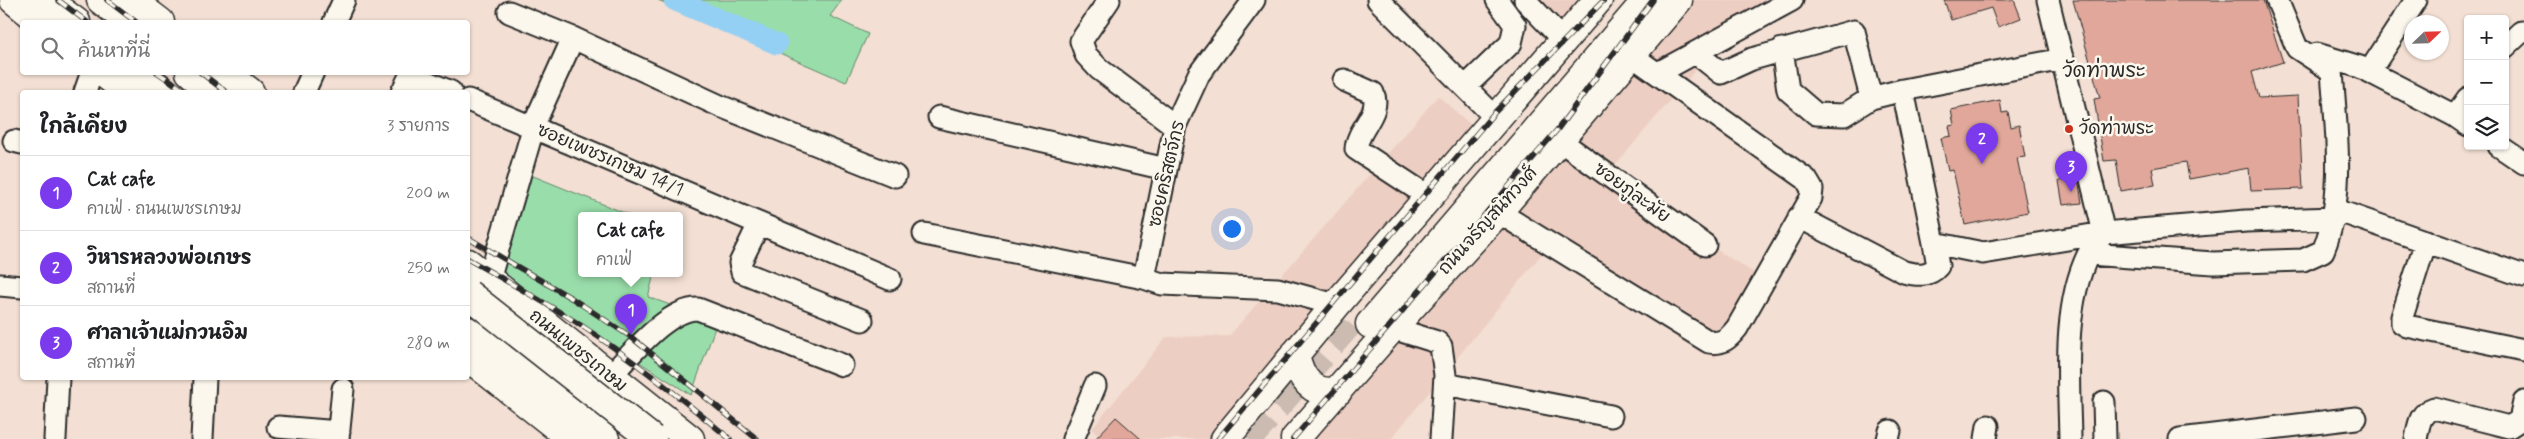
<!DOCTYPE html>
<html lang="th">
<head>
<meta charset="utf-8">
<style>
  body { margin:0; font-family:Mynerve,"Playpen Sans Thai",sans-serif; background:#f2f2f2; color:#202124 }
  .controls { position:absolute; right:15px; top:15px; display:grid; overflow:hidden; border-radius:5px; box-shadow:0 1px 4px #0004 }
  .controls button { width:45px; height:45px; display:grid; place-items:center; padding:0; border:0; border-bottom:1px solid #e0e0e0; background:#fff; color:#202124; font:25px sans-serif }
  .compass { position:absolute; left:2404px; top:15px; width:45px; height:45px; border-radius:50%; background:#fff; box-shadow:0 1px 4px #0004; rotate:67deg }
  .you { position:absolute; left:1231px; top:228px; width:18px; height:18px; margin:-12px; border:4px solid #fff; border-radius:50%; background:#1a73e8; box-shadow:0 0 0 8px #1a73e833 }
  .badge { display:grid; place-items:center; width:32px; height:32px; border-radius:50%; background:#7c3aed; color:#fff; font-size:16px; font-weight:700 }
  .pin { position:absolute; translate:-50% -41px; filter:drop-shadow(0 1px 2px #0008) }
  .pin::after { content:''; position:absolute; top:26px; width:18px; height:15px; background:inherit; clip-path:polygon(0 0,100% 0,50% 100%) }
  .popup { position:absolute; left:578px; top:212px; width:105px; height:65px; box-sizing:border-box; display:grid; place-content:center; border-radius:5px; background:#fff; filter:drop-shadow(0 1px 4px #0005); font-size:16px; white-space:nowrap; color:#757577 }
  .popup b { font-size:19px; color:#202124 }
  .popup::after { content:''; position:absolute; left:50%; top:100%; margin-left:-10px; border:10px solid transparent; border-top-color:#fff }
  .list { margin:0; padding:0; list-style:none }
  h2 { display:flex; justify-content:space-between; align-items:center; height:65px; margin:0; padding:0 20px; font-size:21px }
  h2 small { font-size:16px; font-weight:400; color:#757577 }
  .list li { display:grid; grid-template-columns:32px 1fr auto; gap:15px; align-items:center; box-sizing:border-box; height:75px; padding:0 20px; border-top:1px solid #e0e0e0 }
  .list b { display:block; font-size:19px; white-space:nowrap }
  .list p { margin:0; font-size:16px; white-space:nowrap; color:#757577 }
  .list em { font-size:16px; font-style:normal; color:#757577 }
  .icon { flex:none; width:28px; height:28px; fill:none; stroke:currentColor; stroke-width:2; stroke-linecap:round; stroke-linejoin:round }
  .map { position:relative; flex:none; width:2524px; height:439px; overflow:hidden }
  .search { position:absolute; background:#fff; box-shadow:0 1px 4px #0004; left:20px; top:20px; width:450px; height:55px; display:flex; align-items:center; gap:12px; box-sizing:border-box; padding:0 18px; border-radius:5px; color:#757577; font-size:19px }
  .panel { position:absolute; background:#fff; box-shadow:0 1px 4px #0004; left:20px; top:90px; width:450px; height:290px; border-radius:5px }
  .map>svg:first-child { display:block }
  .built { fill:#edcec2 }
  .green { fill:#99deaa; stroke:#62846a }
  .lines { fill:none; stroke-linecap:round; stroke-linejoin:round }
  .canal { stroke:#94cff4; stroke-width:21 }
  .building { fill:#e0a79a; stroke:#2b2b2b }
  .major-tunnel { stroke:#cbbbb1; stroke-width:28; stroke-dasharray:28 14; stroke-linecap:butt }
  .minor-casing { stroke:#2b2b2b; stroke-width:25 }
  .major-casing { stroke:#2b2b2b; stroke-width:31 }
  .minor { stroke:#fbf7ec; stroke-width:21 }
  .major { stroke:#fbf7ec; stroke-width:28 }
  .rail-casing { stroke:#2b2b2b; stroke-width:5.5 }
  .rail { stroke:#fbf7ec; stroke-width:4; stroke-dasharray:11; stroke-linecap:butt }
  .major-bridge-casing { stroke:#2b2b2b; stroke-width:31; stroke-linecap:butt }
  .major-bridge { stroke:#fbf7ec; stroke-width:28 }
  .poi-dot { fill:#c8321e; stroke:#fbf7ec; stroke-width:2 }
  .labels { text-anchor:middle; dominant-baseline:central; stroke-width:5; stroke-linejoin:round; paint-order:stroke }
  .poi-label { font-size:18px; fill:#2b2b2b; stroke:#fbf7ec; text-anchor:start }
  .street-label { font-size:18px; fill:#2b2b2b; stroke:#fbf7ec }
  .quarter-label { font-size:20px; fill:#2b2b2b; stroke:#fbf7ec }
</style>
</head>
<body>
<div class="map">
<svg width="2524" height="439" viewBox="0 0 2524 439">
  <rect width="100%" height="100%" fill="#f3dfd3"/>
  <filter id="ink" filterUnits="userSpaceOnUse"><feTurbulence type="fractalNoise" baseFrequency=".02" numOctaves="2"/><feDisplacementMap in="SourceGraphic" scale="10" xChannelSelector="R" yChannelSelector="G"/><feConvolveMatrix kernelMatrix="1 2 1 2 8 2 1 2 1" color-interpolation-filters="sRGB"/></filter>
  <g filter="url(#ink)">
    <path class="built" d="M 1536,0 L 1591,0 L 1563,31 Z
      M 1688,0 L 1807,0 L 1699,66 L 1603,180 L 1769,282 L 1715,358 L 1544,251 L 1391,439 L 1313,439 Z
      M 1438,96 L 1472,126 L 1208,439 L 1101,439 L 1092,429 L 1166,337 L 1229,336 Z"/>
    <path class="green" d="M 658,0 L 842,0 L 830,16 L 868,34 L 846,82 Z
      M 521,171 L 632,216 L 582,216 L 582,274 L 654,274 L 648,297 L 717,322 L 691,395 L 493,269 Z"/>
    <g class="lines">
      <path class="canal" d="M 674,0 L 777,44"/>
    </g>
    <path class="building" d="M 1944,0 L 2014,0 L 2021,18 L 1998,27 L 1991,8 L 1951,20 Z
      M 2073,0 L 2263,0 L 2283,62 L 2252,72 L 2259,98 L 2298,96 L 2303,189 L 2251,191 L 2249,168 L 2189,179 L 2186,162 L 2152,168 L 2155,185 L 2121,191 L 2116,160 L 2104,161 L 2094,99 L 2100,98 Z
      M 2000,100 L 2002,113 L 2008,112 L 2011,127 L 2019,125 L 2025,157 L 2017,158 L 2028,212 L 1965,225 L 1953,170 L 1948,171 L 1941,138 L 1951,136 L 1949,126 L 1954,125 L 1951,110 Z
      M 2078,178 L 2082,203 L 2063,205 L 2059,181 Z
      M 1116,417 L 1141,439 L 1095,439 Z"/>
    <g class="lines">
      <path class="major-tunnel" d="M 1248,439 L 1352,320"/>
      <defs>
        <path id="minor" d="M 1109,0 L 1081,41 L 1086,55 L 1099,69 L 1175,126
          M 1378,0 L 1496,118
          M 1525,0 L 1563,40
          M 2048,0 L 2104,233 C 2099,240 2092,247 2088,255 C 2062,308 2069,382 2070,439
          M 509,12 L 573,38 L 720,106 L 895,176
          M 334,22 L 344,0
          M 2505,47 L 2521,32 L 2524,32
          M 1782,49 L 1788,90 L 1816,114 L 1844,115 L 1871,98
          M 1697,54 L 1721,73 L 1752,59 L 1854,31 L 1871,98 L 1903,90 L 1934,243 L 1983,253 L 2104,233 L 2246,221 L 2335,218
          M 2317,54 L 2360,67 L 2455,116 L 2468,125
          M 2369,72 L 2416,0
          M 1658,73 L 1792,0
          M 1344,80 L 1373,93 C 1382,113 1357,129 1356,149 L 1429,197
          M 1465,87 L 1511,43 L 1515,25 L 1497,0
          M 1903,90 L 2063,59
          M 85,92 L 92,72
          M 304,92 L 313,72
          M 402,92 L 409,78 L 417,78 L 451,92
          M 468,100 L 890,279
          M 2455,116 L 2468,98
          M 939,117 L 1166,169
          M 1559,140 L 1705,245
          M 14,141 L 22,143
          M 2499,146 L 2524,163
          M 2336,210 L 2524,276
          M 1498,212 L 1709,342 C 1723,344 1728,339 1737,328 L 1811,198 L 1812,189 L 1806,179 L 1631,55
          M 1799,217 L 1904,272 C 1916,275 1929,277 1938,266 L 1934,243
          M 759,224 L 740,263 L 742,272 L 862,320
          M 924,234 L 1144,278 L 1162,284 L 1278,289 L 1336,305
          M 2426,241 L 2402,317 L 2402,323 L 2407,326 L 2524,350
          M 2089,254 L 2213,263 L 2303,260 L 2323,251 C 2346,196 2336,130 2332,71 L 2297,48 L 2277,0
          M 1144,278 L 1175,126 L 1199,74 L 1254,0
          M 489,280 L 535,122 L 573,38
          M 0,285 L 22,287
          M 1392,328 L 1437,342 L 1441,346 L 1445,375 L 1441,439
          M 610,376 C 631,355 668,308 698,309 L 842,365
          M 1445,384 L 1611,416
          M 2104,402 L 2105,439
          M 278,427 L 339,432
          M 55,439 L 58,378
          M 202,439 L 205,378
          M 338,439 L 343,389
          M 1073,439 L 1095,386
          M 1888,439 L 1890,431
          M 1986,439 L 1988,426
          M 2180,439 L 2356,418
          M 2416,439 C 2419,425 2419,413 2434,408 L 2509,427 L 2520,420 L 2524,402"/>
        <path id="major" d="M 14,0 L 41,22
          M 46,0 L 76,22
          M 101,0 L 129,22
          M 131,0 L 160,22
          M 102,72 L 128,92
          M 139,72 L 165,92
          M 190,72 L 214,92
          M 224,72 L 250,92
          M 468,263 L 690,439
          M 1370,324 L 1647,0
          M 468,331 L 605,439
          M 1295,354 C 1300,378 1312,396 1338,391
          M 468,357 L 572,439
          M 1225,439 L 1336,305 L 1598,0
          M 1295,439 L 1392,328 L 1498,212 L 1678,0"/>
      </defs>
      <use href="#minor" class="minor-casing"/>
      <use href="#major" class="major-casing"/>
      <use href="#minor" class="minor"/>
      <use href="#major" class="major"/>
      <defs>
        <path id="rail" d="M 58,0 L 87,22
          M 107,0 L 136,22
          M 157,72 L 186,92
          M 200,72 L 226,92
          M 468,238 L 573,299 L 631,337 L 757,439
          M 468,259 C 506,281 545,302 582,326 C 634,360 682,399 730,439
          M 1218,439 L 1494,113 L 1604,0
          M 1293,439 L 1557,130 L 1653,0"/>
      </defs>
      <use href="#rail" class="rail-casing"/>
      <use href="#rail" class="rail"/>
      <defs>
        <path id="major-bridge" d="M 468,294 L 652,439"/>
      </defs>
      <use href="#major-bridge" class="major-bridge-casing"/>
      <use href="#major-bridge" class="major-bridge"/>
    </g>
  </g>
  <circle class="poi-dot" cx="2069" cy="129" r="5"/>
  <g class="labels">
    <g class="poi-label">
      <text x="2079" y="129">วัดท่าพระ</text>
    </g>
    <g class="street-label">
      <text transform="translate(610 160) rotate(23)">ซอยเพชรเกษม 14/1</text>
      <text transform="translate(1167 174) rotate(-77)">ซอยคริสตจักร</text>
      <text transform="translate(1632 193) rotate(36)">ซอยภู่ละมัย</text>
      <text transform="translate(1488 221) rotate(-48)">ถนนจรัญสนิทวงศ์</text>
      <text transform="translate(578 351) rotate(39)">ถนนเพชรเกษม</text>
    </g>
    <g class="quarter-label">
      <text x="2104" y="71">วัดท่าพระ</text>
    </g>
  </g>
</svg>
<div class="controls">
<button>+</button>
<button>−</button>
<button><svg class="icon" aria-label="layers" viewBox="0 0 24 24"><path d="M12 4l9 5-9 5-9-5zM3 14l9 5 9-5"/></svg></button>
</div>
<svg class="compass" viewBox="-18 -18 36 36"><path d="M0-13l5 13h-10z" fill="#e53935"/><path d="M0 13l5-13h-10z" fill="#757577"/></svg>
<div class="you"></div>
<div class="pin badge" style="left:631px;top:335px">1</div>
<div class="popup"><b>Cat cafe</b>คาเฟ่</div>
<div class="pin badge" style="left:1982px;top:164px">2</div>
<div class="pin badge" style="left:2071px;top:192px">3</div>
<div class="search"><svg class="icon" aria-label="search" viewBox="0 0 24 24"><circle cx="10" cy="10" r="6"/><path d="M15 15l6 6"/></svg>ค้นหาที่นี่</div>
<section class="panel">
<h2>ใกล้เคียง<small>3 รายการ</small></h2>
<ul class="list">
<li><span class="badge">1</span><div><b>Cat cafe</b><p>คาเฟ่ · ถนนเพชรเกษม</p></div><em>200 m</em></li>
<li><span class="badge">2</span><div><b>วิหารหลวงพ่อเกษร</b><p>สถานที่</p></div><em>250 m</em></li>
<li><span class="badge">3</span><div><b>ศาลาเจ้าแม่กวนอิม</b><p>สถานที่</p></div><em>280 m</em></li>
</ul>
</section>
</div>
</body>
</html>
